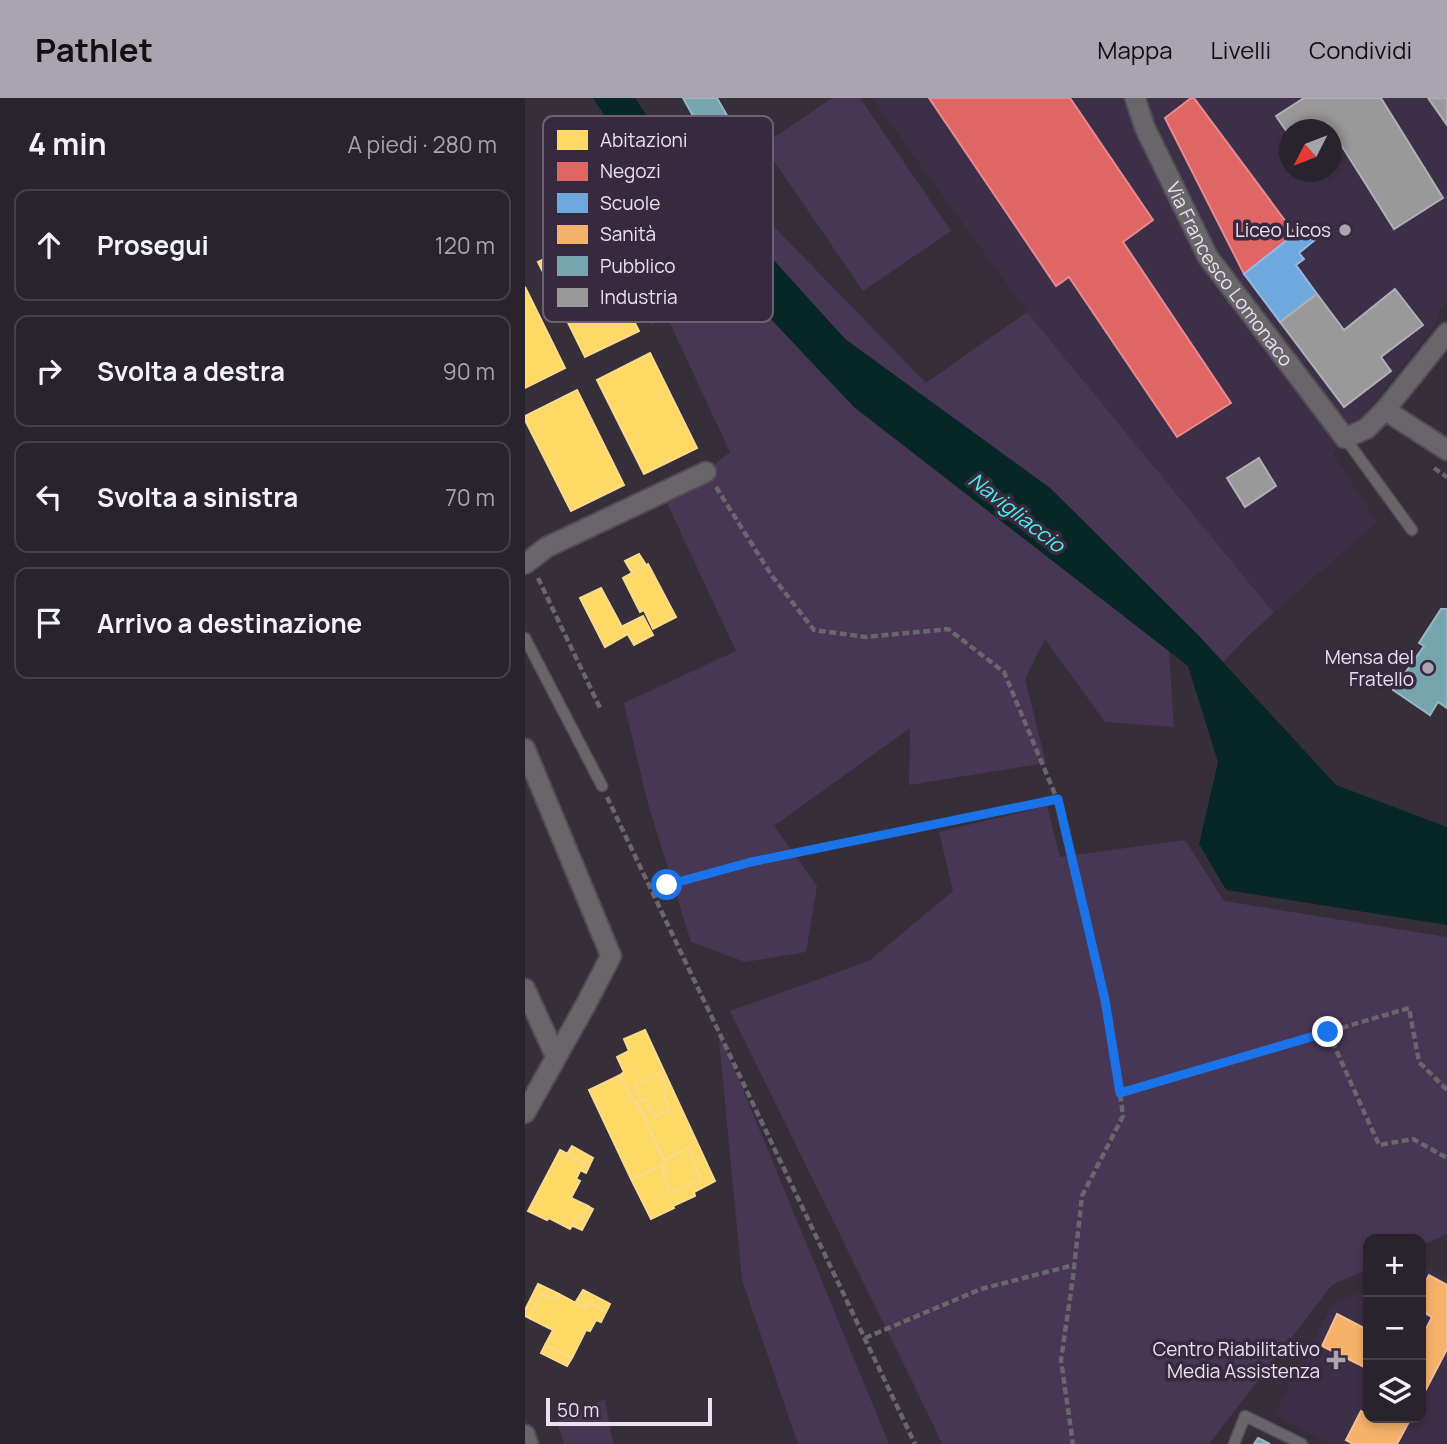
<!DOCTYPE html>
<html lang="it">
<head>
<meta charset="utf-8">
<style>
  body { margin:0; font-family:Manrope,sans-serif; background:#342f38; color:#f1f3f6 }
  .controls { position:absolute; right:21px; bottom:21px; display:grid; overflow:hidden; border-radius:14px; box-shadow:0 4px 10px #0003 }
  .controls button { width:63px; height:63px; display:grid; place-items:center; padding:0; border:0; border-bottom:2px solid #444048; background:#28232c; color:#f1f3f6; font:35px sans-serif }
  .compass { position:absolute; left:754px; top:21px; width:63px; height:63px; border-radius:50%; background:#28232c; box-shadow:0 4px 10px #0003; rotate:228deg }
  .scale { position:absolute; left:21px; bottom:18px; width:166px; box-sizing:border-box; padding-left:7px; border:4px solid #e9e1ef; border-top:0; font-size:19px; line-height:24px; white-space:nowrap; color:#e9e1ef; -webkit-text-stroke:5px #372a3f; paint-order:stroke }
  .stop { position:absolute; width:21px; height:21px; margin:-16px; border:5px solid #1a73e8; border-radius:50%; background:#fff }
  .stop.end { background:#1a73e8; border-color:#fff; box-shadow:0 2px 7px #0008 }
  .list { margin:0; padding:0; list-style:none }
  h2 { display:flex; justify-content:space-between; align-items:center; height:91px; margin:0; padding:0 28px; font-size:30px }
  h2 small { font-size:23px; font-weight:400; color:#a5a4a9 }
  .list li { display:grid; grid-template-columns:46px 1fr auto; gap:21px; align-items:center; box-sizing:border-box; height:112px; margin:0 14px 14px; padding:0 14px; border:2px solid #444048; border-radius:14px }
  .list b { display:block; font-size:26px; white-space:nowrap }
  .list em { font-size:23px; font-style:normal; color:#a5a4a9 }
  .icon { flex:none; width:38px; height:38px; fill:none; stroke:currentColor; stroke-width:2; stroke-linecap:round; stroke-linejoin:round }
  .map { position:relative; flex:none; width:922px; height:1346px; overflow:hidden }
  header { display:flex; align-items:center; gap:42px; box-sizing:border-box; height:98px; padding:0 35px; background:#aaa3b0; color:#111 }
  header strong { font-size:33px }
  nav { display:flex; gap:38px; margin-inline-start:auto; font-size:24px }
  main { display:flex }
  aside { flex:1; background:#28232c }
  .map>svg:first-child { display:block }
  .built { fill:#3d2f47; fill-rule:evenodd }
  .green { fill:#483655 }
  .water { fill:#062726 }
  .homes { fill:#ffd966; stroke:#f8db8f; stroke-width:2; fill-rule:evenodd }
  .shops { fill:#e06666; stroke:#e38b8f; stroke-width:2 }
  .schools { fill:#6fa8dc; stroke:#94b9e2; stroke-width:2 }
  .health { fill:#f6b26b; stroke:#f2c093; stroke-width:2 }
  .public { fill:#76a5af; stroke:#98b7c2; stroke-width:2 }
  .industry { fill:#999; stroke:#b1afb3; stroke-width:2 }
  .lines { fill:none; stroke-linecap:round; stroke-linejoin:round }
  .service-casing { stroke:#524c56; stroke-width:13 }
  .minor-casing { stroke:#524c56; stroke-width:23 }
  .path { stroke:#69666c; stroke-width:4.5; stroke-dasharray:7 3.5; stroke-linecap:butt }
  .service { stroke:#69666a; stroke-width:10 }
  .minor { stroke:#69666a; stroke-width:19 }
  .route { stroke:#1a73e8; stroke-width:9 }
  .poi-dot { fill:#aaa3b0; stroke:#372a3f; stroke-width:2.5 }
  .labels { text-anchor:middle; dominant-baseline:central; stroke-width:7; stroke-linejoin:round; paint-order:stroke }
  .poi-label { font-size:19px; fill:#e9e1ef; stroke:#372a3f; text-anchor:end }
  .street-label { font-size:19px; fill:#e9e1ef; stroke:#372a3f }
  .water-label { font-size:21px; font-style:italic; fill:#4cefe6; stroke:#372a3f }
  .key { fill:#372a3f; stroke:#6c6174; stroke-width:2 }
  .key-label { font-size:19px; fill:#e9e1ef }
</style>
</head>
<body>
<header>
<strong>Pathlet</strong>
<nav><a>Mappa</a><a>Livelli</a><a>Condividi</a></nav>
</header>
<main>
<aside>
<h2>4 min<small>A piedi · 280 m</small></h2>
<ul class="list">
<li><svg class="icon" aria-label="ahead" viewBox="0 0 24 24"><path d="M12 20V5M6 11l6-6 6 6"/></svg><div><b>Prosegui</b></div><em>120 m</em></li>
<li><svg class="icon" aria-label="right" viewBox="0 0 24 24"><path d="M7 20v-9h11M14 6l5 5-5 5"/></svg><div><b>Svolta a destra</b></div><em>90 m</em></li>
<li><svg class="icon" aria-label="left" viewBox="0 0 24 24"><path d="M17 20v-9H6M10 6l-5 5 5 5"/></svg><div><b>Svolta a sinistra</b></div><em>70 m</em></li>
<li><svg class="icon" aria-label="arrive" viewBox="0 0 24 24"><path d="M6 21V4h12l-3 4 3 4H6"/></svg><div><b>Arrivo a destinazione</b></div></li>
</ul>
</aside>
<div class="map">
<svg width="922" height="1346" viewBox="0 0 922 1346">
  <rect width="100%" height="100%" fill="#362f3a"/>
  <path class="built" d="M 347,0 L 922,0 L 922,204 L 913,212 L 911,226 L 808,356 L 852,424 L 749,515 L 502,214 ZM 764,32 L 806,32 L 806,74 L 764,74 Z
    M 896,1166 L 922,1179 L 922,1346 L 805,1346 L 749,1317 L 807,1207 L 843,1190 L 843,1320 L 896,1320 Z"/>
  <path class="green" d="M 307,0 L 335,0 L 426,133 L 338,193 L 238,47 Z
    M 73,20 L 102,51 L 153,123 L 329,309 L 644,553 L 649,629 L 580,624 L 520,541 L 500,581 L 521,665 L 384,687 L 385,630 L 249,728 L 292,788 L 281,854 L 220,864 L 166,844 L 123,706 L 99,605 L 211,553 L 142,405 L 205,354 L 142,219 L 126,227 L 36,79 Z
    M 186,64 L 401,285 L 502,214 L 749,515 L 724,537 L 698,564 L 674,538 L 525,390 L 320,241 L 169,74 Z
    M 522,708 L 535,759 L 660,742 L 699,803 L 922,839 L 922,1136 L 896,1148 L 896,1141 L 843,1141 L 843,1171 L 807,1187 L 684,1346 L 417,1346 L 409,1328 L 205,913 L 344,863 L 428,793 L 414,734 Z
    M 193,931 L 364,1346 L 273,1346 L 217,1182 Z
    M 80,1301 L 88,1346 L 39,1346 L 32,1324 Z"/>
  <path class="water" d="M 68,0 L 110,0 L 132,33 L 320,241 L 525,390 L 674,538 L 811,687 L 922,729 L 922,827 L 701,792 L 674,746 L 693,664 L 663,568 L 329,309 L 153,123 L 102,51 Z"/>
  <path class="homes" d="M 66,138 L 114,233 L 60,259 L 13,164 Z
    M 0,189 L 40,270 L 0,290 Z
    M 125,255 L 172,350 L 119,376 L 72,282 Z
    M 52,292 L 99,387 L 46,413 L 0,322 L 0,318 Z
    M 114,456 L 121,467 L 107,475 L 100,463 Z
    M 123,466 L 151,519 L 128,531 L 119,512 L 115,514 L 98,480 Z
    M 76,490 L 97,529 L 98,528 L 103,536 L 80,549 L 55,500 Z
    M 118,518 L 128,537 L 109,547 L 98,528 Z
    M 120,932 L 190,1083 L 169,1094 L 170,1098 L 148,1108 L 149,1110 L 126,1121 L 106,1081 L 141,1066 L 142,1070 L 137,1073 L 146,1095 L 176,1081 L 163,1050 L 138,1062 L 112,1004 L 109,1005 L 95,977 L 99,974 L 92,959 L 104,953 L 99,941 ZM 135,975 L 143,994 L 139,997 L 145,1012 L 129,1019 L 120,1001 L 116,1003 L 110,987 Z
    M 135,975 L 143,994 L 139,997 L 145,1012 L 129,1019 L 120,1001 L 116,1003 L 110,987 Z
    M 95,977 L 109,1005 L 112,1004 L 141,1066 L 106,1081 L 64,992 Z
    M 47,1048 L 68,1060 L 61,1075 L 55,1072 L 59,1065 L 42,1056 Z
    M 163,1050 L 176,1081 L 146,1095 L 137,1073 L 142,1070 L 138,1062 Z
    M 35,1052 L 59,1065 L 51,1081 L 55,1083 L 46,1100 L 63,1108 L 57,1120 L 53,1118 L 45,1131 L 24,1120 L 22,1122 L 3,1113 Z
    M 63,1108 L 68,1111 L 57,1132 L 48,1128 L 53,1118 L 57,1120 Z
    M 13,1186 L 34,1196 L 30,1202 L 16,1195 L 4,1220 L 0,1218 L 0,1212 Z
    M 58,1192 L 85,1206 L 81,1214 L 63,1204 L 60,1210 L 50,1205 Z
    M 16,1195 L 30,1202 L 34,1196 L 60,1210 L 63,1204 L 81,1214 L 76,1224 L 71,1222 L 65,1233 L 61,1232 L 47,1260 L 20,1247 L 28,1232 L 4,1220 Z
    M 20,1247 L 47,1260 L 42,1268 L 16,1255 Z"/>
  <path class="shops" d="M 404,0 L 545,0 L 628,122 L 598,144 L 706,305 L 652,339 L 544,179 L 531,188 Z
    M 666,0 L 669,0 L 770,136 L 719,176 L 640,20 Z"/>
  <path class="schools" d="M 781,127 L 791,141 L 774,155 L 779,161 L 771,167 L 792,196 L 755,224 L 719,176 Z"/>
  <path class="health" d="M 904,1177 L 922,1187 L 922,1251 L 896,1301 L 896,1241 L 907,1219 L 896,1213 L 896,1192 Z
    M 812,1216 L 843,1232 L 843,1271 L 797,1248 Z
    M 836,1313 L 843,1317 L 843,1320 L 849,1320 L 854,1323 L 856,1320 L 886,1320 L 872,1346 L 828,1346 L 821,1342 Z"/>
  <path class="public" d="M 158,0 L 192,0 L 204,21 L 178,36 Z
    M 916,511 L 922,511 L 922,610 L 913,604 L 905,617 L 868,592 L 899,548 L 894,545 Z
    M 733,1340 L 745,1346 L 729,1346 Z"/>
  <path class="industry" d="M 779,0 L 856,0 L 918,100 L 869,131 L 803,26 L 795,32 L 764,32 L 764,37 L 751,18 Z
    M 903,0 L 922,0 L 922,27 Z
    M 870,191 L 898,227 L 856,259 L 866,273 L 819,309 L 755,224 L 792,196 L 819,232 Z
    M 734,360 L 751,388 L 720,409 L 702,380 Z"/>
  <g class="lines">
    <defs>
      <path id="service" d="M 820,340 L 887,432
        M 0,540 L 77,688
        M 709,1346 L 720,1318 L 777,1346"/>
      <g id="minor">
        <path id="s1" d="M 610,0 L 620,30 L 683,159 L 820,340 L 841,331 L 860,312 L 922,235"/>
        <path d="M 860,312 L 922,352"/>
        <path d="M 0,466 L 22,449 L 181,374"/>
        <path d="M 0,651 L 86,858 L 60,908 L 0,1015"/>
        <path d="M 0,891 L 31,959"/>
        <path d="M 0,1337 L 3,1346"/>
      </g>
    </defs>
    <use href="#service" class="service-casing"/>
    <use href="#minor" class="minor-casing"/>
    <path class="path" d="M 909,370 L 922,379
      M 191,389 L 247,478 L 289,532 L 341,539 L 423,531 L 479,574 L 532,701 L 580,902 L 595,995 L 598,1018 L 557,1098 L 548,1179 L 536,1262 L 548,1346
      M 13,480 L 76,612
      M 82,699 L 390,1346
      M 127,791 L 226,764 L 532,701
      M 803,934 L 854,1047 L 888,1041 L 922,1060
      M 595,995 L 884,910 L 894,964 L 922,992
      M 340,1240 L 456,1191 L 549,1167"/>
    <use href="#service" class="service"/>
    <use href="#minor" class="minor"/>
  </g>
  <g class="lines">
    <path class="route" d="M 142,787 L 226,764 L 533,701 L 580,902 L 595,995 L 803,934"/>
  </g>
  <g class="poi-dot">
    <circle cx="820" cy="132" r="7"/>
    <circle cx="903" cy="570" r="7"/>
    <path d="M807.5 1251.5h7v7h7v7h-7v7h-7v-7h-7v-7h7z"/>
  </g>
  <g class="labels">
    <g class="poi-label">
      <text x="806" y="132">Liceo Licos</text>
      <text x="889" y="559">Mensa del<tspan x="889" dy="22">Fratello</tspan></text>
      <text x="795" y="1251">Centro Riabilitativo<tspan x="795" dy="22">Media Assistenza</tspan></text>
    </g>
    <g class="street-label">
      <text stroke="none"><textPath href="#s1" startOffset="201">Via Francesco Lomonaco</textPath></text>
    </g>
    <g class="water-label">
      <text transform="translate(492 414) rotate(38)">Navigliaccio</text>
    </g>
  </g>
  <rect x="18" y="18" width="230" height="206" rx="10" class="key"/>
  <rect x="32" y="32" width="31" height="20" fill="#ffd966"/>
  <rect x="32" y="64" width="31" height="19" fill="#e06666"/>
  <rect x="32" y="95" width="31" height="20" fill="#6fa8dc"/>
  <rect x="32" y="127" width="31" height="19" fill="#f6b26b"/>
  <rect x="32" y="158" width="31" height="20" fill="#76a5af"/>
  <rect x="32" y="190" width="31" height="19" fill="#999"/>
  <g class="key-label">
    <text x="75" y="49">Abitazioni</text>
    <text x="75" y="80">Negozi</text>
    <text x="75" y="112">Scuole</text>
    <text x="75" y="143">Sanità</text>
    <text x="75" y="175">Pubblico</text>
    <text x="75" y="206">Industria</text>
  </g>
</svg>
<div class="controls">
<button>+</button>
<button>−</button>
<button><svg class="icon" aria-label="layers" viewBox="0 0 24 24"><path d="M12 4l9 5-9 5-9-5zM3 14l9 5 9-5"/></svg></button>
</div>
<svg class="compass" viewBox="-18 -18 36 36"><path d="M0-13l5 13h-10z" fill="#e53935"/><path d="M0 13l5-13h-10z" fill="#a5a4a9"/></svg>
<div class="scale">50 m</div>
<div class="stop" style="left:142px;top:787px"></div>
<div class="stop end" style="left:803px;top:934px"></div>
</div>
</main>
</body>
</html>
